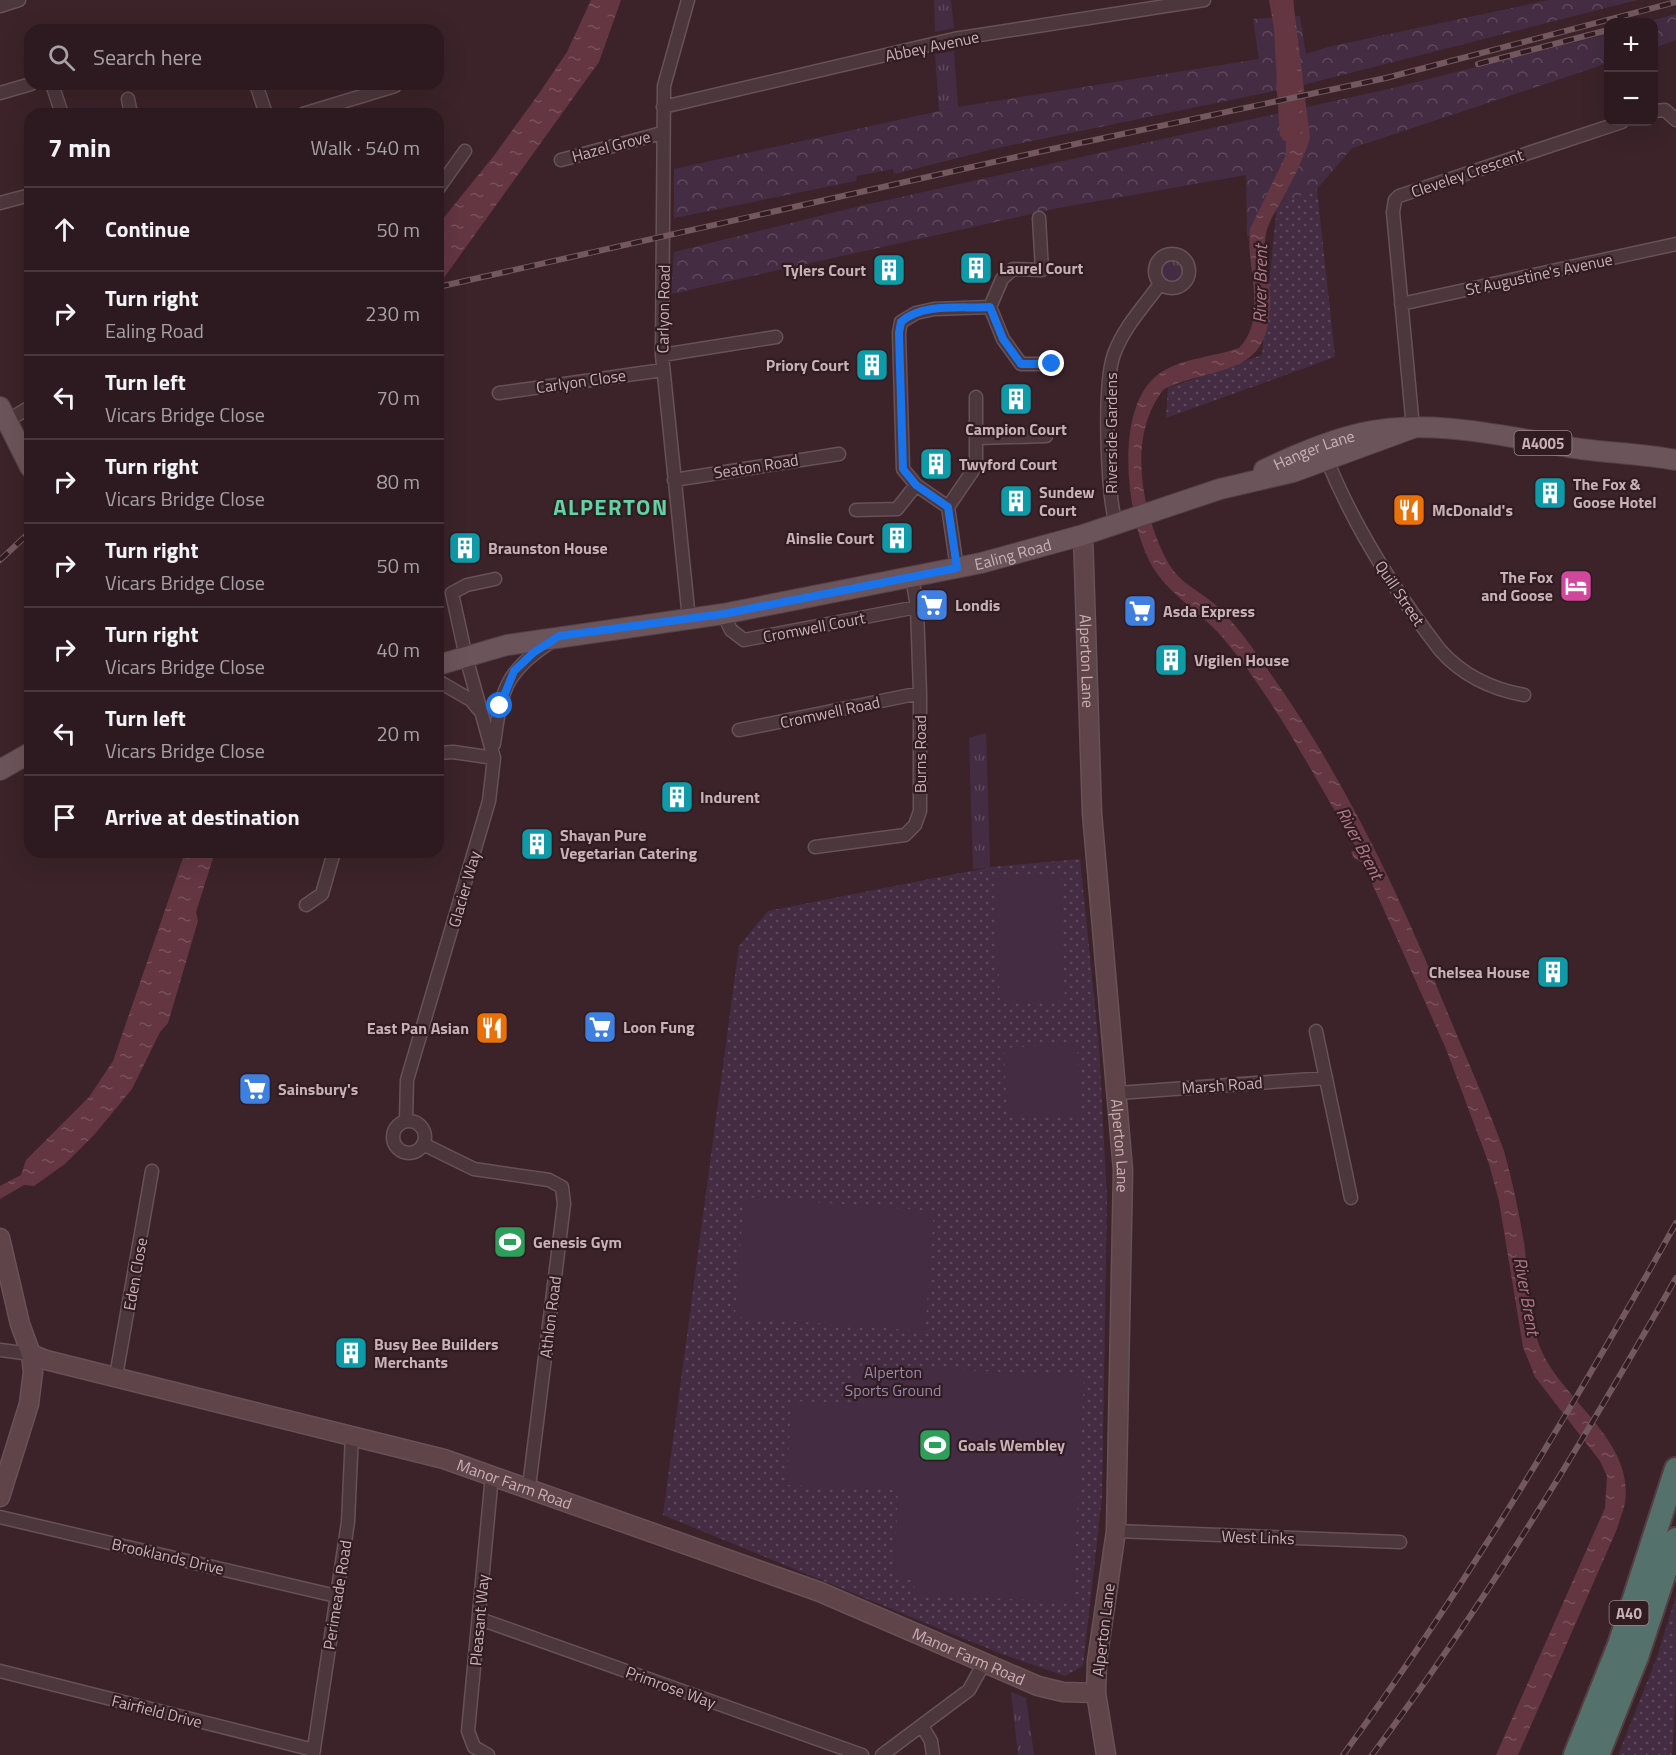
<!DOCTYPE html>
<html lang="en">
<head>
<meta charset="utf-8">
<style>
  body { margin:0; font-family:"Titillium Web",sans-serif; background:#39272d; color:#f1f3f6 }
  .controls { position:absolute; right:18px; top:18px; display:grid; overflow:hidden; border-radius:12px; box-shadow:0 6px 24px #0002 }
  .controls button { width:54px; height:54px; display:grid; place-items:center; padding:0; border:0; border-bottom:2px solid #48383e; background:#2d1a20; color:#f1f3f6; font:30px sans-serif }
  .stop { position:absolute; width:18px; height:18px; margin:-14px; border:4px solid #1a73e8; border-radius:50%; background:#fff }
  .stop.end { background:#1a73e8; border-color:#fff; box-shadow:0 2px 6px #0008 }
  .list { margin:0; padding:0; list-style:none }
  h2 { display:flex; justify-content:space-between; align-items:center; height:78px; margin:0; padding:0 24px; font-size:26px }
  h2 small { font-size:20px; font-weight:400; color:#a7a1a5 }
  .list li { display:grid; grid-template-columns:39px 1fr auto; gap:18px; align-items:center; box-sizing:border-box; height:84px; padding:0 24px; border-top:2px solid #48383e }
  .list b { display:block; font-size:22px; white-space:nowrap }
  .list p { margin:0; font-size:20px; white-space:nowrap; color:#a7a1a5 }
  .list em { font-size:20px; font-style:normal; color:#a7a1a5 }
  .icon { flex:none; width:33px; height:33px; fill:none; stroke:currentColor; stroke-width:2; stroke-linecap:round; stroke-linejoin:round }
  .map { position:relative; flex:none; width:1676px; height:1755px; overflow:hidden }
  .search { position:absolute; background:#2d1a20; box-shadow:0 6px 24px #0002; left:24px; top:24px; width:420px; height:66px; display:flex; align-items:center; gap:15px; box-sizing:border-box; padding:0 21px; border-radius:18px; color:#a7a1a5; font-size:22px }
  .panel { position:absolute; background:#2d1a20; box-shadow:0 6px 24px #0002; left:24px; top:108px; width:420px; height:750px; border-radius:18px }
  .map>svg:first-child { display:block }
  .grass { fill:url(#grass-tufts) }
  .forest { fill:url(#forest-crowns) }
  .park { fill:url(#park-dots) }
  .pitch { fill:#442d42 }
  .water { fill:url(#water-ripples) }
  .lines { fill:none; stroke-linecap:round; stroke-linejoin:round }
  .river { stroke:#633642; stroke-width:21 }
  .street-casing { stroke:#675257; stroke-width:15 }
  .secondary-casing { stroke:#675257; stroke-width:21 }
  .primary-casing { stroke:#554045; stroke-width:22 }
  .highway-casing { stroke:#543f44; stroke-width:26 }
  .street { stroke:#4c373c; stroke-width:12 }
  .secondary { stroke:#5f454a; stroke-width:18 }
  .primary { stroke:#6c545b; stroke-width:20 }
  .highway { stroke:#54726b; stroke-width:22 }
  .rail-casing { stroke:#73585f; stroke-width:6 }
  .rail { stroke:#311c21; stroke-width:4; stroke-dasharray:11; stroke-linecap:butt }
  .route { stroke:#1a73e8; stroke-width:8 }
  .labels { text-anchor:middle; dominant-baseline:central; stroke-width:4.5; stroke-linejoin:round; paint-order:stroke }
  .shield { fill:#311c21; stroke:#9b858a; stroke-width:1.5 }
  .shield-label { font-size:15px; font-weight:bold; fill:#c8b2b7 }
  .street-label { font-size:16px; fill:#c8b2b7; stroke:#311c21 }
  .poi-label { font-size:16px; font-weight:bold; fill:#c8b2b7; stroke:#311c21; text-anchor:start }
  .park-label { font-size:16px; fill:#9587ad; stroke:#311c21 }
  .water-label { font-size:18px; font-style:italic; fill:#b07a88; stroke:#311c21 }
  .district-label { font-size:22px; font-weight:bold; letter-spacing:1.5px; fill:#60d4a5; stroke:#311c21 }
</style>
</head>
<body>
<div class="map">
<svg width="1676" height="1755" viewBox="0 0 1676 1755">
  <defs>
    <pattern id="grass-tufts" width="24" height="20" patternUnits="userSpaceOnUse" patternTransform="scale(1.5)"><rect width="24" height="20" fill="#442d42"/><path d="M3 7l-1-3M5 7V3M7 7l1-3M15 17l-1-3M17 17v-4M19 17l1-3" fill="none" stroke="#5e495b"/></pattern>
    <pattern id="forest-crowns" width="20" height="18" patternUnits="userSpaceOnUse" patternTransform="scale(1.5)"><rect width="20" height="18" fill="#442d42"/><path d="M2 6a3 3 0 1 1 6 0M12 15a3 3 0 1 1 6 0" fill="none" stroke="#5e495b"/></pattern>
    <pattern id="park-dots" width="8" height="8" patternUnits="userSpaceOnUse" patternTransform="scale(1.5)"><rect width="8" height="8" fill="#442d42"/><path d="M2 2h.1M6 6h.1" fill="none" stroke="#5e495b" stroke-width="1.8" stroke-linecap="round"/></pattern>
    <pattern id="water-ripples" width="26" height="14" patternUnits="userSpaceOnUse" patternTransform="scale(1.5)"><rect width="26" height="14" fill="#633642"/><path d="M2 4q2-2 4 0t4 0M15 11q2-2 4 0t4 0" fill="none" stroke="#78515b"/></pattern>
  </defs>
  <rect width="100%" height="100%" fill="#3c232a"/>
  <path class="grass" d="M 934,0 L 951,0 L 954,28 L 935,32 Z
    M 954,51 L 958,107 L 939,111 L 935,54 Z
    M1161 271a11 11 0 1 1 22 0a11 11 0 1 1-22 0Z
    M 986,733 L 990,867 L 973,869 L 969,738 Z
    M 1011,1692 L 1026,1698 L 1034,1755 L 1018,1755 Z"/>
  <path class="forest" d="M 1549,0 L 1637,0 L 1303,85 L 993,149 L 894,174 L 893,169 L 857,176 L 856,181 L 674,218 L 674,169 L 958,107 L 1259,59 L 1253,19 L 1300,16 L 1306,54 L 1328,47 Z
    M 1676,14 L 1676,40 L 1654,48 L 1654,22 L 1647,22 Z
    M 1608,34 L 1608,63 L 1352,148 L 1317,189 L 1277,205 L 1247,237 L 1246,175 L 1058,208 L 671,294 L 674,252 L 860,206 L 1393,88 Z"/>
  <path class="park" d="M 1317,189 L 1335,357 L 1166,418 L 1168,388 L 1262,355 L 1277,205 Z
    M 1080,859 L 1099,1046 L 1107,1199 L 1102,1497 L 1083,1666 L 1065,1676 L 999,1653 L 663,1515 L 739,946 L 768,911 L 991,867 Z
    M 1676,1596 L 1676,1689 L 1672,1755 L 1618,1755 L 1657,1657 Z"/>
  <path class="pitch" d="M 1060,876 L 1065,1000 L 1000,1002 L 994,878 Z
    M 1077,1044 L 1080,1115 L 1007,1118 L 1004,1048 Z
    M 744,1197 L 934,1211 L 925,1331 L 735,1317 Z
    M 853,1365 L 1084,1376 L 1073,1602 L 914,1594 L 915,1580 L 894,1579 L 898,1490 L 787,1485 L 791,1401 L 851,1404 Z"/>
  <path class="water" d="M 591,0 L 621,0 L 599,62 L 438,286 L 438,225 L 496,153 L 540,92 L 567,52 Z
    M 1269,0 L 1293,0 L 1310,138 C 1303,161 1291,183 1279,205 C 1274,214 1268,223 1266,234 C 1262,254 1269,273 1270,293 C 1273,379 1222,363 1164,389 C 1127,435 1141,508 1165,557 C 1180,587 1201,589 1222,611 C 1248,638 1269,672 1290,702 C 1357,803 1406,910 1451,1021 C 1469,1064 1488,1107 1504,1151 C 1513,1184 1520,1216 1525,1250 C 1529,1283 1528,1323 1543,1354 C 1566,1402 1634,1442 1625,1502 C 1624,1511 1619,1520 1617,1529 L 1518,1755 L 1496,1755 L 1605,1508 L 1607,1476 L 1600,1461 L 1535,1377 L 1523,1347 L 1499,1201 L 1489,1164 L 1446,1049 L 1363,863 L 1354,858 L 1351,852 L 1357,849 C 1315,779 1277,702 1223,638 C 1199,610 1162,591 1147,556 C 1127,512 1115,414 1154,378 C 1175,358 1212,358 1239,348 C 1269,317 1245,267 1250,229 L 1286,155 L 1286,132 L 1276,89 L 1279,57 Z
    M 185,852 L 215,852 L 196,912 L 198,921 L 168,1023 L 160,1032 L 132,1089 L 94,1135 L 65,1164 L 34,1186 L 24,1185 L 0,1199 L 0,1186 L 21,1175 L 26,1160 L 89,1097 L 113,1061 Z"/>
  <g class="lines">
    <path class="river" d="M 1283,0 L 1290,132"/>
    <defs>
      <path id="street" d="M 688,0 L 664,86 L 662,355 L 689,619
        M 0,6 L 19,0
        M 52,84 L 62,114
        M 256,84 L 266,114
        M 0,93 L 31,84
        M 128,99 L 131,114
        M 663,107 L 954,39 L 1204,0
        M 1654,111 L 1665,110 L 1676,120
        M 303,114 L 395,86
        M 561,160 L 662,133
        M 438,189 L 465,151
        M 0,203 L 30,195
        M 1039,218 L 1042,270 L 1013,269 L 1002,279 L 990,307 L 1003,339 L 1021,364 L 1052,364
        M1155 271a17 17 0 1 1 34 0a17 17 0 1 1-34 0Z
        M 1401,304 L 1676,244
        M 662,355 L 776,337
        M 499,393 L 663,370
        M 7,421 L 30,407
        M 1413,428 L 1393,212 L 1395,200 L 1399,196 L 1622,122
        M 978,438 L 1046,436
        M 1325,455 C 1353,526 1394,590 1440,650 C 1463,676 1491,689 1524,695
        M 674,480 L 839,454
        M 948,507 L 976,466 L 976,397
        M 856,510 L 897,509 L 916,485
        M 1116,525 C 1107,491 1103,385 1114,354 C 1124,327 1144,306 1160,284
        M 957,568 L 948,507 L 916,485 L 903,469 L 899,333 L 901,322 L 916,313 L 934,309 L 990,307
        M 723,614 L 731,630 L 744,640 L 917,607
        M 438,681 L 471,700 L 480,711
        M 739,730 L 920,693
        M 494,744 C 501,692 504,672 551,642
        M 438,753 L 453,752 L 494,758
        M 815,847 L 905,835 L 915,825 L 920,811 L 920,693 L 917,607 L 912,577
        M 306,905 L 322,894 L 334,852
        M 1316,1031 L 1351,1198
        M 1118,1093 L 1326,1078
        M 406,1120 L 407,1080 L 489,801 L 494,758 L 466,657 L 452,593 L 467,585 L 495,579
        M393 1137a16 16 0 1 1 32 0a16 16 0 1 1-32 0Z
        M 423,1144 L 474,1169 L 549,1180 L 562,1187 L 564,1204 L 529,1487
        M 0,1350 L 31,1354
        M 116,1376 L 152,1171
        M 0,1517 L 336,1596
        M 1116,1531 L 1400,1542
        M 480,1619 L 862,1755
        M 0,1671 L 314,1750
        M 922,1726 L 931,1741 L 933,1755
        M 313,1755 L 348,1522 L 352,1434
        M 488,1755 L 474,1747 L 468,1731 L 492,1475
        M 882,1755 L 969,1690 L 984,1663"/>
      <g id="secondary">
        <path id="s1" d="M 1083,535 L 1092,813 L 1123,1170 L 1116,1531 L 1097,1661 L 1096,1693 L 1106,1755"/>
        <path d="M 0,1238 L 20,1324 L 31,1354 L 33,1372 L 29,1404 L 0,1497"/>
        <path id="s2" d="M 31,1354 L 46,1360 L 444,1459 L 820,1592 L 1038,1686 L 1063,1692 L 1096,1693"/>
      </g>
      <g id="primary">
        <path d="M 0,407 L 30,467"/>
        <path id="s3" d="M 1264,470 C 1295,455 1328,441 1362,433 C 1433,417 1511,438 1581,449 C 1612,453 1644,454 1676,460"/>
        <path id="s4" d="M 438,665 L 507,645 L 723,614 L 981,563 L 1083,535 L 1220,489 L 1293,472 L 1413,428"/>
        <path d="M 0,770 L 30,753"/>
      </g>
      <path id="highway" d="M 1575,1755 L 1619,1645 L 1676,1469
        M 1598,1755 L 1637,1657 L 1676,1539"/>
    </defs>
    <use href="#street" class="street-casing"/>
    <use href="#secondary" class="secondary-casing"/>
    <use href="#primary" class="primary-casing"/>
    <use href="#highway" class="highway-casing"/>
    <use href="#street" class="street"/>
    <use href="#secondary" class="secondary"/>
    <use href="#primary" class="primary"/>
    <use href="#highway" class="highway"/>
    <defs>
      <path id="rail" d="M 1478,64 L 1608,30
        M 438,287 L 1052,149 L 1386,78 L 1676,2
        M 0,560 L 30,532
        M 1343,1755 C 1466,1586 1574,1406 1676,1223
        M 1372,1755 C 1485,1604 1583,1442 1676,1278"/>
    </defs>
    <use href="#rail" class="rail-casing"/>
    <use href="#rail" class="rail"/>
  </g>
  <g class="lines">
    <path class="route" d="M 500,706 L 514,671 L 533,653 L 559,636 L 723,614 L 957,568 L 948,507 L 916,485 L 903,469 L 899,333 L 901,322 C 922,302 964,309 990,307 L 1003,339 L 1021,364 L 1052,364"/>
  </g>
  <defs>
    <symbol id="building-square" viewBox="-11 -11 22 22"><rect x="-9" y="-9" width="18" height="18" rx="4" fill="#0f9aa8" stroke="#311c21"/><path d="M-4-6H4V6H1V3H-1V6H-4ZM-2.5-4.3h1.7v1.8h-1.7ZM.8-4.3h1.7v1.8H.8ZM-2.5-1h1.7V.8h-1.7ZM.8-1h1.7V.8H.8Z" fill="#fff"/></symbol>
    <symbol id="restaurant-square" viewBox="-11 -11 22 22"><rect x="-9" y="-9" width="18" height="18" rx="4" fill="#e8710a" stroke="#311c21"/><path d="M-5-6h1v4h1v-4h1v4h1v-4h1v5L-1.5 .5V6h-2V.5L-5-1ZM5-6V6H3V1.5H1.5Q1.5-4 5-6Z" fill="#fff"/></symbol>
    <symbol id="hotel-square" viewBox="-11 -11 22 22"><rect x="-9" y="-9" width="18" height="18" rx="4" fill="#d1479c" stroke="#311c21"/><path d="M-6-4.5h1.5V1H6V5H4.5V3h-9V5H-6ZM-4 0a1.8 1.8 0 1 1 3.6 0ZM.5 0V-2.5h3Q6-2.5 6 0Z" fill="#fff"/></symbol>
    <symbol id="supermarket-square" viewBox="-11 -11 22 22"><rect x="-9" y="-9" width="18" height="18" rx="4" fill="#3f7fe0" stroke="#311c21"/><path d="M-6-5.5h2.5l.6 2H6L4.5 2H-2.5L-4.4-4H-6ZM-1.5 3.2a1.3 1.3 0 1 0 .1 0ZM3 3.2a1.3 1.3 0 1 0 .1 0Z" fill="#fff"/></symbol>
    <symbol id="stadium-square" viewBox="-11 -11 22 22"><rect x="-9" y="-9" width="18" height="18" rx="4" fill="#2e9e5b" stroke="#311c21"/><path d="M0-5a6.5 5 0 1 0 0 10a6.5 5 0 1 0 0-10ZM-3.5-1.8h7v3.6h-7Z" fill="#fff"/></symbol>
  </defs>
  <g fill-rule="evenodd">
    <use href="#building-square" x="957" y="249" width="38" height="38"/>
    <use href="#building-square" x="870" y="251" width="38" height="38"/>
    <use href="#building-square" x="853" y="346" width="38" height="38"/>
    <use href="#building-square" x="997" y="380" width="38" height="38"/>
    <use href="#building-square" x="917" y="445" width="38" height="38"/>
    <use href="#building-square" x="1531" y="474" width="38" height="38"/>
    <use href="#building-square" x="997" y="482" width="38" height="38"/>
    <use href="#restaurant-square" x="1390" y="491" width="38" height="38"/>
    <use href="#building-square" x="878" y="519" width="38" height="38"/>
    <use href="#building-square" x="446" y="529" width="38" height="38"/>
    <use href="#hotel-square" x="1557" y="567" width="38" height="38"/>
    <use href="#supermarket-square" x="913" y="586" width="38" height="38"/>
    <use href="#supermarket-square" x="1121" y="592" width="38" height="38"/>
    <use href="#building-square" x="1152" y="641" width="38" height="38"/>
    <use href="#building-square" x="658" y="778" width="38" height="38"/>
    <use href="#building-square" x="518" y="825" width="38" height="38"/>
    <use href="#building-square" x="1534" y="953" width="38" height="38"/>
    <use href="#supermarket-square" x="581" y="1008" width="38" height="38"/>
    <use href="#restaurant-square" x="473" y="1009" width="38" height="38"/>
    <use href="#supermarket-square" x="236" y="1070" width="38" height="38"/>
    <use href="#stadium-square" x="491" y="1223" width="38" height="38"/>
    <use href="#building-square" x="332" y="1334" width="38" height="38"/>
    <use href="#stadium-square" x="916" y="1426" width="38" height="38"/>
  </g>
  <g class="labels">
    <g class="shield">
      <rect x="1514.5" y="431" width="57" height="24" rx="4.5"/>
      <rect x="1609.5" y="1601" width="39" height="24" rx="4.5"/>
    </g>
    <g class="shield-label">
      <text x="1543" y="443">A4005</text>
      <text x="1629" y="1613">A40</text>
    </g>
    <g class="street-label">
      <text transform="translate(932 46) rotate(-12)">Abbey Avenue</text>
      <text transform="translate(611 146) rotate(-15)">Hazel Grove</text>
      <text transform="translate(1467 173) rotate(-19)">Cleveley Crescent</text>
      <text transform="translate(1539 274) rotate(-12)">St Augustine's Avenue</text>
      <text transform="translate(663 309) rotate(-89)">Carlyon Road</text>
      <text transform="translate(581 381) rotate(-8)">Carlyon Close</text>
      <text transform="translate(1111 433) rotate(-90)">Riverside Gardens</text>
      <text stroke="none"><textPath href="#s3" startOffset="54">Hanger Lane</textPath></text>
      <text transform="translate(756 466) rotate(-9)">Seaton Road</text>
      <text stroke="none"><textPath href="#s4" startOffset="586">Ealing Road</textPath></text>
      <text transform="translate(1400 593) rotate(56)">Quill Street</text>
      <text transform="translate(814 627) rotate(-11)">Cromwell Court</text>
      <text stroke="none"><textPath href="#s1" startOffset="126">Alperton Lane</textPath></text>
      <text transform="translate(830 712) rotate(-12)">Cromwell Road</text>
      <text transform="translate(920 754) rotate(-90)">Burns Road</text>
      <text transform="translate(464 889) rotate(-74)">Glacier Way</text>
      <text transform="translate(1222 1085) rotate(-4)">Marsh Road</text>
      <text stroke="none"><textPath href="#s1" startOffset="612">Alperton Lane</textPath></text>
      <text transform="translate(135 1274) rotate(-80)">Eden Close</text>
      <text transform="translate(550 1317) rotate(-83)">Athlon Road</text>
      <text stroke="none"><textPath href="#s2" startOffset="501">Manor Farm Road</textPath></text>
      <text transform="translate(1258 1537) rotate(2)">West Links</text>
      <text transform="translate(168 1556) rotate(13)">Brooklands Drive</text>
      <text transform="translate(337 1595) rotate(-81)">Perimeade Road</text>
      <text transform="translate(479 1620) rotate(-85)">Pleasant Way</text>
      <text transform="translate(1103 1630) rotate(-83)">Alperton Lane</text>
      <text stroke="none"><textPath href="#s2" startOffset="987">Manor Farm Road</textPath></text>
      <text transform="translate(671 1687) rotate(20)">Primrose Way</text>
      <text transform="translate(157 1711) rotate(14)">Fairfield Drive</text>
    </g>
    <g class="poi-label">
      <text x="999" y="268">Laurel Court</text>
      <text x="866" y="270" text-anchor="end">Tylers Court</text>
      <text x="849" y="365" text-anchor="end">Priory Court</text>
      <text x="1016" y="429" text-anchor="middle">Campion Court</text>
      <text x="959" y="464">Twyford Court</text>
      <text x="1573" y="484">The Fox &amp;<tspan x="1573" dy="18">Goose Hotel</tspan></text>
      <text x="1039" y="492">Sundew<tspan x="1039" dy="18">Court</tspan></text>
      <text x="1432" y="510">McDonald's</text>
      <text x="874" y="538" text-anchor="end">Ainslie Court</text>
      <text x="488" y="548">Braunston House</text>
      <text x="1553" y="577" text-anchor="end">The Fox<tspan x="1553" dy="18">and Goose</tspan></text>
      <text x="955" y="605">Londis</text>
      <text x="1163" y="611">Asda Express</text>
      <text x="1194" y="660">Vigilen House</text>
      <text x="700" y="797">Indurent</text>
      <text x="560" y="835">Shayan Pure<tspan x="560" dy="18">Vegetarian Catering</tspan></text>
      <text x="1530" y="972" text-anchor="end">Chelsea House</text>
      <text x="623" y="1027">Loon Fung</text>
      <text x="469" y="1028" text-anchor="end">East Pan Asian</text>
      <text x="278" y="1089">Sainsbury's</text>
      <text x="533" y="1242">Genesis Gym</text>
      <text x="374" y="1344">Busy Bee Builders<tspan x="374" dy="18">Merchants</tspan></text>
      <text x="958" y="1445">Goals Wembley</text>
    </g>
    <g class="park-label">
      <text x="893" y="1372">Alperton<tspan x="893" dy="18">Sports Ground</tspan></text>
    </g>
    <g class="water-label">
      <text transform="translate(1260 284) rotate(-89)">River Brent</text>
      <text transform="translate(1360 843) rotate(62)">River Brent</text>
      <text transform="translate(1527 1296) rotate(80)">River Brent</text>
    </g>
    <g class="district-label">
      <text x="611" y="507">ALPERTON</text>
    </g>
  </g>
</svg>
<div class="controls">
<button>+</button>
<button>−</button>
</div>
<div class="stop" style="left:500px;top:706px"></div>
<div class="stop end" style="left:1052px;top:364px"></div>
<div class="search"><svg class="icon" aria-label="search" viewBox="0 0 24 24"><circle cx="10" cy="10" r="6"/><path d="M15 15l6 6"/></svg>Search here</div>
<section class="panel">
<h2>7 min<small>Walk · 540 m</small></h2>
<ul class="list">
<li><svg class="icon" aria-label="ahead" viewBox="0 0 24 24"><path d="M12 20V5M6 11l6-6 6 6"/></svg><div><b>Continue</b></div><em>50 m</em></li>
<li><svg class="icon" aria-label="right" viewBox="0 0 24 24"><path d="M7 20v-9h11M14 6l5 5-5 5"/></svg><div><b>Turn right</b><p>Ealing Road</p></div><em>230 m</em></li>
<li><svg class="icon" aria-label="left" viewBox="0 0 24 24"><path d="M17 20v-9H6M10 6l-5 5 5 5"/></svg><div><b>Turn left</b><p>Vicars Bridge Close</p></div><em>70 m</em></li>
<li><svg class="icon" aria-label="right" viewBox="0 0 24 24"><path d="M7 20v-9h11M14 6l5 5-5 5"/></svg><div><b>Turn right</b><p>Vicars Bridge Close</p></div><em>80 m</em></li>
<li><svg class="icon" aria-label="right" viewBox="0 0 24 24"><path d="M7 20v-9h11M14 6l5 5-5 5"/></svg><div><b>Turn right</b><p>Vicars Bridge Close</p></div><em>50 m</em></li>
<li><svg class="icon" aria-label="right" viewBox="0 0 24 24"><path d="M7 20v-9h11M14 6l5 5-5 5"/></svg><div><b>Turn right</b><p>Vicars Bridge Close</p></div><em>40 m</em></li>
<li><svg class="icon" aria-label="left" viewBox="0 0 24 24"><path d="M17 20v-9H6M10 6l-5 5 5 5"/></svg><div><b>Turn left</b><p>Vicars Bridge Close</p></div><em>20 m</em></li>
<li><svg class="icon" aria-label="arrive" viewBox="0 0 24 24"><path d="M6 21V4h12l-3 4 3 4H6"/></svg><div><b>Arrive at destination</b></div></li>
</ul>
</section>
</div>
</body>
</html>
